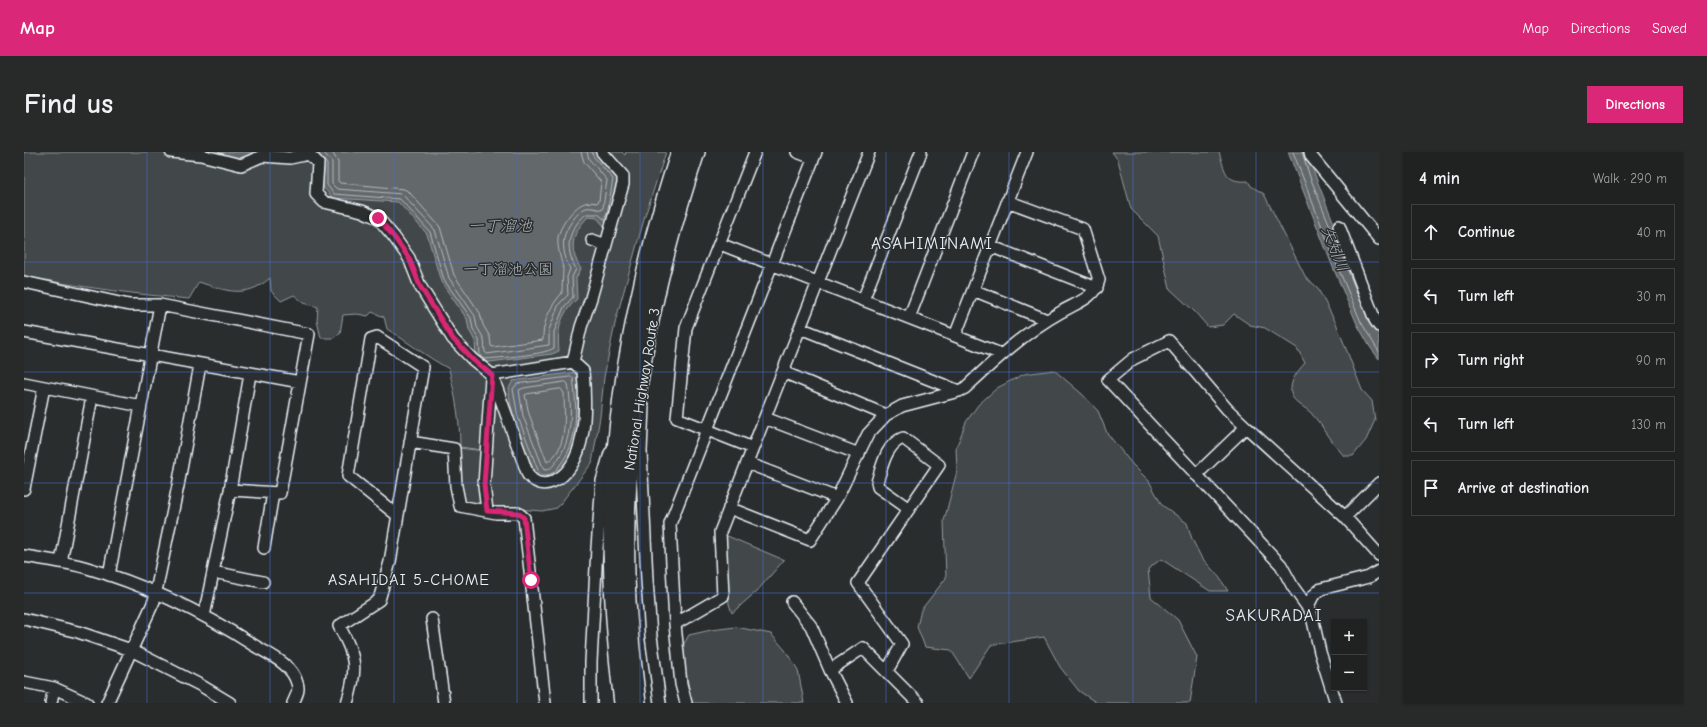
<!DOCTYPE html>
<html lang="en">
<head>
<meta charset="utf-8">
<style>
  body { margin:0; font-family:"Comic Neue","Klee One",sans-serif; background:#282a2a; color:#f1f3f6 }
  .controls { position:absolute; right:12px; bottom:12px; display:grid; overflow:hidden; border-radius:0px; box-shadow:0 1px 3px #0004 }
  .controls button { width:36px; height:36px; display:grid; place-items:center; padding:0; border:0; border-bottom:1px solid #3d3f40; background:#202222; color:#f1f3f6; font:20px sans-serif }
  .stop { position:absolute; width:12px; height:12px; margin:-9px; border:3px solid #db2777; border-radius:50%; background:#fff }
  .stop.end { background:#db2777; border-color:#fff; box-shadow:0 1px 4px #0008 }
  .list { margin:0; padding:0; list-style:none }
  h2 { display:flex; justify-content:space-between; align-items:center; height:52px; margin:0; padding:0 16px; font-size:17px }
  h2 small { font-size:13px; font-weight:400; color:#a2a4a5 }
  .list li { display:grid; grid-template-columns:26px 1fr auto; gap:12px; align-items:center; box-sizing:border-box; height:56px; margin:0 8px 8px; padding:0 8px; border:1px solid #3d3f40; border-radius:0px }
  .list b { display:block; font-size:15px; white-space:nowrap }
  .list em { font-size:13px; font-style:normal; color:#a2a4a5 }
  .icon { flex:none; width:22px; height:22px; fill:none; stroke:currentColor; stroke-width:2; stroke-linecap:round; stroke-linejoin:round }
  .map { position:relative; flex:none; width:1355px; height:551px; overflow:hidden; border-radius:0px }
  header { display:flex; align-items:center; gap:24px; box-sizing:border-box; height:56px; padding:0 20px; background:#db2777; color:#fff }
  header strong { font-size:19px }
  nav { display:flex; gap:22px; margin-inline-start:auto; font-size:14px }
  .intro { display:flex; align-items:center; justify-content:space-between; box-sizing:border-box; height:96px; padding:0 24px }
  h1 { margin:0; font-size:28px }
  .button { padding:10px 18px; border-radius:0px; background:#db2777; color:#fff; font-size:14px; font-weight:700 }
  main { display:flex; gap:24px; padding:0 24px }
  aside { flex:1; background:#202222; border-radius:0px; box-shadow:0 1px 3px #0004 }
  .map>svg:first-child { display:block }
  .green { fill:#424648; stroke:#959ca0 }
  .water { fill:#63686b; stroke:#989fa3 }
  .lines { fill:none; stroke-linecap:round; stroke-linejoin:round }
  .shore { stroke:#b3bac0; stroke-width:1 }
  .minor-casing { stroke:#e8f1f8; stroke-width:14 }
  .highway-casing { stroke:#e8f1f8; stroke-width:20 }
  .minor { stroke:#2a2d2e; stroke-width:11 }
  .highway { stroke:#2a2d2e; stroke-width:17 }
  .route { stroke:#db2777; stroke-width:5 }
  .grid { fill:none; stroke:#466fde; stroke-width:1; stroke-opacity:0.55 }
  .labels { text-anchor:middle; dominant-baseline:central; stroke-width:3; stroke-linejoin:round; paint-order:stroke }
  .park-label { font-size:15px; fill:#aeb5ba; stroke:#2a2d2e }
  .street-label { font-size:15px; fill:#e8f1f8; stroke:#2a2d2e }
  .water-label { font-size:16px; font-style:italic; fill:#acb3b9; stroke:#2a2d2e }
  .neighbourhood-label { font-size:16px; letter-spacing:1px; fill:#e8f1f8; stroke:#2a2d2e }
  .quarter-label { font-size:17px; letter-spacing:1px; fill:#e8f1f8; stroke:#2a2d2e }
</style>
</head>
<body>
<header>
<strong>Map</strong>
<nav><a>Map</a><a>Directions</a><a>Saved</a></nav>
</header>
<div class="intro"><h1>Find us</h1><a class="button">Directions</a></div>
<main>
<div class="map">
<svg width="1355" height="551" viewBox="0 0 1355 551">
  <rect width="100%" height="100%" fill="#2a2d2e"/>
  <filter id="ink" filterUnits="userSpaceOnUse"><feTurbulence type="fractalNoise" baseFrequency=".025" numOctaves="2"/><feDisplacementMap in="SourceGraphic" scale="8" xChannelSelector="R" yChannelSelector="G"/><feConvolveMatrix kernelMatrix="1 2 1 2 8 2 1 2 1" color-interpolation-filters="sRGB"/></filter>
  <g filter="url(#ink)">
    <path class="green" d="M 0,0 L 598,0 L 601,3 L 602,0 L 642,0 L 621,64 L 592,167 L 580,225 L 576,265 L 568,311 L 533,356 L 518,359 L 468,355 L 466,352 L 465,299 L 436,295 C 436,267 431,243 425,217 C 403,205 384,190 363,177 L 360,165 L 348,160 L 344,164 L 333,162 L 319,163 L 316,181 L 309,186 L 297,186 L 293,169 L 294,155 L 280,151 L 270,143 L 257,149 L 247,139 L 246,126 C 222,147 202,139 175,130 L 165,147 C 110,142 54,135 0,124 Z
      M 1088,0 L 1195,0 C 1201,19 1201,31 1224,29 L 1227,34 L 1240,42 L 1282,126 L 1293,135 L 1312,171 L 1338,238 L 1348,249 L 1351,268 L 1342,288 L 1329,304 L 1320,304 C 1308,291 1300,275 1288,262 C 1282,255 1269,251 1267,241 C 1266,228 1273,220 1281,211 L 1273,196 L 1241,176 L 1226,173 L 1210,162 L 1199,173 L 1184,175 L 1171,160 L 1146,137 L 1134,84 L 1107,57 L 1094,8 Z
      M 1030,218 L 1058,242 L 1074,259 L 1083,281 L 1108,312 L 1125,329 L 1138,353 L 1163,371 L 1168,387 L 1177,405 L 1195,425 L 1204,439 L 1186,439 L 1137,407 L 1124,417 L 1127,445 L 1154,468 L 1173,505 L 1166,551 L 1073,551 L 1055,539 L 1036,515 L 1020,485 L 967,493 L 945,526 L 927,498 L 901,495 L 893,475 L 897,458 L 922,426 L 920,369 L 933,319 L 932,296 L 942,270 L 954,253 L 973,236 L 1000,222 Z
      M 435,296 L 460,299 L 459,356 L 438,352 Z
      M 701,383 L 760,408 L 733,439 L 708,461 L 705,452 Z
      M 712,475 L 747,482 L 761,498 L 774,518 L 780,551 L 668,551 L 660,511 L 658,495 L 665,483 L 687,478 Z"/>
    <path class="water" d="M 180,0 L 279,0 L 216,11 Z
      M 287,0 L 571,0 L 593,25 L 592,38 L 584,72 L 580,74 L 573,66 L 564,65 C 548,81 544,96 557,117 L 552,126 L 553,147 C 536,163 533,177 535,199 L 528,202 L 458,211 L 452,206 L 451,189 L 445,178 L 443,167 L 417,130 L 403,82 L 374,50 L 309,46 L 299,35 L 300,13 Z
      M 1264,0 L 1282,0 L 1347,166 L 1355,180 L 1355,207 L 1346,195 L 1333,172 L 1308,113 Z
      M 552,220 C 556,252 561,288 539,315 C 536,319 533,325 528,326 C 525,327 519,327 516,327 C 506,319 483,251 485,237 C 485,235 488,231 489,229 Z"/>
    <g class="lines">
      <path class="shore" d="M 293,0 L 303,12 L 303,33 L 310,42 L 376,47 L 406,80 L 420,128 L 447,166 L 449,177 L 455,188 L 456,204 L 460,207 C 474,206 520,203 530,196 L 530,180 L 540,155 L 549,145 L 548,125 L 552,117 C 540,95 544,78 562,62 L 574,62 L 580,67 L 583,62 L 589,27 L 569,4 L 568,0
        M 299,0 L 308,10 L 308,32 L 313,37 L 378,42 L 411,78 L 425,126 L 451,164 L 453,175 L 460,187 L 461,200 L 463,202 L 525,193 L 525,178 L 535,152 L 544,143 L 543,125 L 546,117 C 542,109 538,96 540,86 C 541,78 553,59 562,56 C 567,55 573,57 578,58 L 579,56 L 583,28 L 565,7 L 563,0
        M 308,0 L 314,10 L 314,29 L 316,31 L 380,37 L 385,40 L 416,75 L 430,123 L 456,161 L 459,173 L 466,185 L 467,194 L 469,195 L 519,188 C 518,171 527,153 538,141 C 538,137 539,118 539,116 C 537,107 533,96 534,86 C 535,75 550,54 561,51 C 565,50 569,50 573,51 L 575,49 L 577,30 L 560,10 L 557,0
        M 1269,0 L 1312,111 L 1337,170 L 1355,200
        M 1278,0 L 1286,25 L 1345,170
        M 547,225 L 549,226 C 553,256 555,289 536,313 C 531,320 527,324 518,323 L 515,321 L 494,265 L 489,237 L 493,232 Z
        M 542,230 L 544,232 C 548,258 549,288 532,310 C 529,314 526,318 520,318 L 499,264 L 495,238 L 500,236 Z
        M 537,237 L 540,241 C 540,262 545,297 523,310 L 505,262 L 501,243 L 503,242 Z"/>
      <defs>
        <path id="minor" d="M 147,0 L 177,3 L 217,13 L 238,4 L 266,6 L 285,2 L 294,11 L 292,42 L 300,50 L 338,59 L 354,66 L 370,85 L 385,106 L 396,134 L 429,187 L 448,207 L 468,223 L 504,323 C 511,331 518,334 528,330 C 565,315 562,252 559,219 L 549,210 L 468,223
          M 773,0 L 789,6
          M 1286,0 L 1287,4 L 1355,87
          M 1315,74 L 1351,168 L 1355,174
          M 568,88 L 582,93
          M 696,92 L 977,202
          M 966,94 L 1073,136
          M 0,130 L 105,153 L 136,153 L 285,182 L 256,341 L 206,338
          M 949,138 L 1023,168
          M 839,148 L 897,0
          M 885,166 L 949,0
          M 776,176 L 935,239
          M 0,180 L 276,230
          M 931,184 L 1003,0
          M 549,210 L 557,175 L 567,146 L 599,32 L 599,24 L 578,0
          M 759,220 L 862,263
          M 0,231 L 117,254
          M 619,255 L 617,299 L 623,428 L 627,484 L 636,551
          M 741,266 L 835,302
          M 1222,275 L 1321,365 L 1355,331
          M 386,290 L 430,297 L 432,334 L 436,354 L 472,361 L 494,361 L 500,366 L 521,551
          M 729,296 L 653,266 L 662,176 L 731,0
          M 723,311 L 813,346
          M 1172,323 L 1222,275 L 1203,257 L 1145,189 L 1109,207 L 1084,228 L 1257,413 L 1269,435 L 1287,460 L 1296,500 L 1312,551
          M 0,337 L 20,235
          M 705,356 L 786,388 L 813,346 L 844,282 L 862,263 L 878,254 L 935,239 L 941,236 C 971,208 1001,180 1037,160 C 1052,151 1071,146 1075,128 L 1059,77 L 983,49
          M 463,359 L 460,333 L 467,226
          M 1321,365 L 1355,403
          M 240,396 L 249,341
          M 0,404 C 20,407 40,410 60,415 C 120,432 178,460 231,494 C 246,503 268,512 273,531 C 276,538 272,544 269,551
          M 37,410 L 68,245
          M 189,420 L 239,430
          M 85,423 L 136,153
          M 768,450 L 787,474 L 806,518 L 823,551
          M 1284,454 L 1289,444 L 1297,437 L 1345,425 L 1355,419
          M 180,464 L 206,338 L 226,222
          M 0,467 L 54,480 L 107,498 L 176,533 L 206,551
          M 408,467 L 420,551
          M 651,472 L 699,444 L 696,380 L 845,0
          M 806,518 L 839,496 L 894,551
          M 863,519 L 878,492 L 834,431 L 915,313 L 879,286 C 862,292 858,315 853,330 L 854,335 L 885,357
          M 0,530 L 30,536 L 63,551
          M 27,551 L 30,536
          M 83,551 L 130,449 L 154,334 L 176,213
          M 323,551 C 334,517 332,504 315,474 L 355,448 L 366,410 L 399,215 L 353,185 L 347,187 L 324,324 L 373,363
          M 567,551 L 567,510 L 573,396 L 578,329 L 586,301
          M 662,551 L 657,532 L 651,472 L 646,372 L 792,0"/>
        <path id="highway" d="M 599,551 C 590,476 585,400 590,325 C 597,214 621,105 656,0
          M 613,551 C 609,517 605,483 603,449 C 595,297 624,143 672,0"/>
      </defs>
      <use href="#minor" class="minor-casing"/>
      <use href="#highway" class="highway-casing"/>
      <use href="#minor" class="minor"/>
      <use href="#highway" class="highway"/>
    </g>
  </g>
  <g class="lines" filter="url(#ink)">
    <path class="route" d="M 354,66 L 370,85 L 385,106 L 396,134 L 429,187 L 448,207 L 468,223 L 460,333 L 463,359 L 494,361 L 500,366 L 507,428"/>
  </g>
  <path class="grid" d="M 123,0 L 123,551M 246,0 L 246,551M 370,0 L 370,551M 493,0 L 493,551M 616,0 L 616,551M 739,0 L 739,551M 862,0 L 862,551M 985,0 L 985,551M 1109,0 L 1109,551M 1232,0 L 1232,551M 0,110 L 1355,110M 0,220 L 1355,220M 0,331 L 1355,331M 0,441 L 1355,441"/>
  <g class="labels">
    <g class="park-label">
      <text x="484" y="117">一丁溜池公園</text>
    </g>
    <g class="street-label">
      <text transform="translate(618 237) rotate(-81)">National Highway Route 3</text>
    </g>
    <g class="water-label">
      <text x="476" y="74">一丁溜池</text>
      <text transform="translate(1311 97) rotate(68)">矢矧川</text>
    </g>
    <g class="neighbourhood-label">
      <text x="385" y="428">ASAHIDAI 5-CHOME</text>
    </g>
    <g class="quarter-label">
      <text x="908" y="91">ASAHIMINAMI</text>
      <text x="1250" y="463">SAKURADAI</text>
    </g>
  </g>
</svg>
<div class="controls">
<button>+</button>
<button>−</button>
</div>
<div class="stop" style="left:507px;top:428px"></div>
<div class="stop end" style="left:354px;top:66px"></div>
</div>
<aside>
<h2>4 min<small>Walk · 290 m</small></h2>
<ul class="list">
<li><svg class="icon" aria-label="ahead" viewBox="0 0 24 24"><path d="M12 20V5M6 11l6-6 6 6"/></svg><div><b>Continue</b></div><em>40 m</em></li>
<li><svg class="icon" aria-label="left" viewBox="0 0 24 24"><path d="M17 20v-9H6M10 6l-5 5 5 5"/></svg><div><b>Turn left</b></div><em>30 m</em></li>
<li><svg class="icon" aria-label="right" viewBox="0 0 24 24"><path d="M7 20v-9h11M14 6l5 5-5 5"/></svg><div><b>Turn right</b></div><em>90 m</em></li>
<li><svg class="icon" aria-label="left" viewBox="0 0 24 24"><path d="M17 20v-9H6M10 6l-5 5 5 5"/></svg><div><b>Turn left</b></div><em>130 m</em></li>
<li><svg class="icon" aria-label="arrive" viewBox="0 0 24 24"><path d="M6 21V4h12l-3 4 3 4H6"/></svg><div><b>Arrive at destination</b></div></li>
</ul>
</aside>
</main>
</body>
</html>
